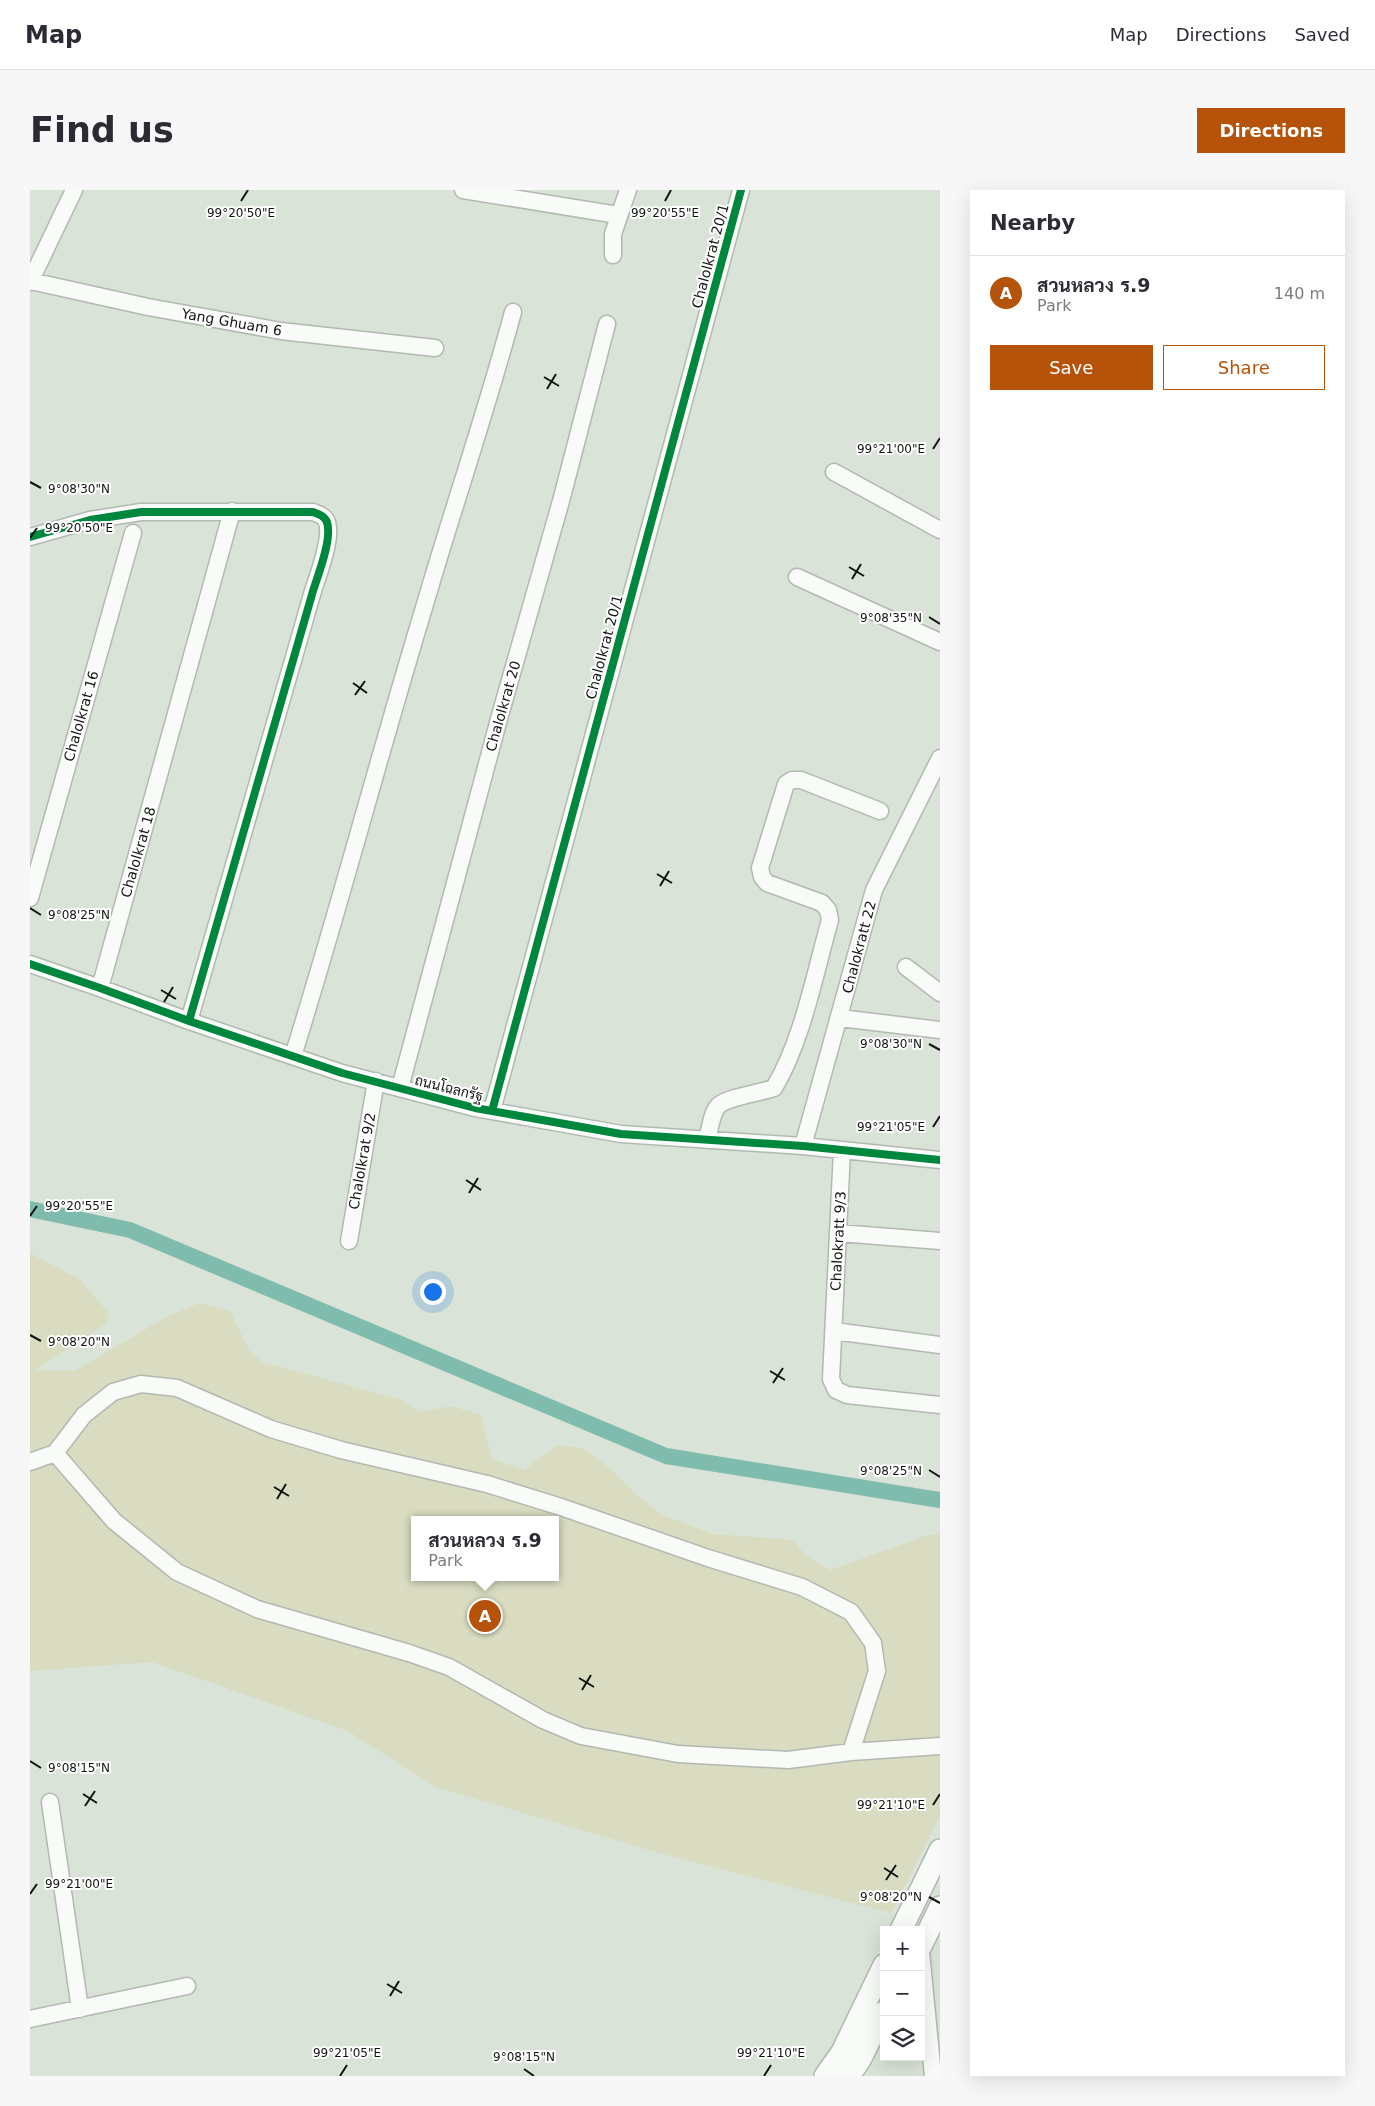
<!DOCTYPE html>
<html lang="en">
<head>
<meta charset="utf-8">
<style>
  body { margin:0; font-family:"DejaVu Sans",Sarabun,sans-serif; background:#f7f7f7; color:#2b2b33 }
  .controls { position:absolute; right:15px; bottom:15px; display:grid; overflow:hidden; border-radius:0px; box-shadow:0 5px 20px #0002 }
  .controls button { width:45px; height:45px; display:grid; place-items:center; padding:0; border:0; border-bottom:1px solid #e1e1e2; background:#fff; color:#2b2b33; font:25px sans-serif }
  .you { position:absolute; left:402px; top:1101px; width:18px; height:18px; margin:-12px; border:4px solid #fff; border-radius:50%; background:#1a73e8; box-shadow:0 0 0 8px #1a73e833 }
  .badge { display:grid; place-items:center; width:32px; height:32px; border-radius:50%; background:#b45309; color:#fff; font-size:16px; font-weight:700 }
  .pin { position:absolute; translate:-50% -50%; border:2px solid #fff; box-shadow:0 1px 5px #0006 }
  .popup { position:absolute; left:381px; top:1326px; width:148px; height:65px; box-sizing:border-box; display:grid; place-content:center; border-radius:0px; background:#fff; filter:drop-shadow(0 1px 4px #0005); font-size:16px; white-space:nowrap; color:#7c7c81 }
  .popup b { font-size:19px; color:#2b2b33 }
  .popup::after { content:''; position:absolute; left:50%; top:100%; margin-left:-10px; border:10px solid transparent; border-top-color:#fff }
  .list { margin:0; padding:0; list-style:none }
  h2 { display:flex; justify-content:space-between; align-items:center; height:65px; margin:0; padding:0 20px; font-size:21px }
  h2 small { font-size:16px; font-weight:400; color:#7c7c81 }
  .list li { display:grid; grid-template-columns:32px 1fr auto; gap:15px; align-items:center; box-sizing:border-box; height:75px; padding:0 20px; border-top:1px solid #e1e1e2 }
  .list b { display:block; font-size:19px; white-space:nowrap }
  .list p { margin:0; font-size:16px; white-space:nowrap; color:#7c7c81 }
  .list em { font-size:16px; font-style:normal; color:#7c7c81 }
  .actions { display:flex; gap:10px; padding:15px 20px }
  .actions a { flex:1; padding:11px 0; border:1px solid #b45309; border-radius:0px; text-align:center; font-size:18px; color:#b45309 }
  .actions .main { background:#b45309; color:#fff }
  .icon { flex:none; width:28px; height:28px; fill:none; stroke:currentColor; stroke-width:2; stroke-linecap:round; stroke-linejoin:round }
  .map { position:relative; flex:none; width:910px; height:1886px; overflow:hidden; border-radius:0px }
  header { display:flex; align-items:center; gap:30px; box-sizing:border-box; height:70px; padding:0 25px; background:#fff; border-bottom:1px solid #e1e1e2 }
  header strong { font-size:24px }
  nav { display:flex; gap:28px; margin-inline-start:auto; font-size:18px }
  .intro { display:flex; align-items:center; justify-content:space-between; box-sizing:border-box; height:120px; padding:0 30px }
  h1 { margin:0; font-size:35px }
  .button { padding:12px 22px; border-radius:0px; background:#b45309; color:#fff; font-size:18px; font-weight:700 }
  main { display:flex; gap:30px; padding:0 30px }
  aside { flex:1; background:#fff; border-radius:0px; box-shadow:0 5px 20px #0002 }
  .map>svg:first-child { display:block }
  .green { fill:#d9dcc0; fill-rule:evenodd }
  .lines { fill:none; stroke-linecap:round; stroke-linejoin:round }
  .canal { stroke:#7fbcad; stroke-width:16 }
  .minor-casing { stroke:#b2b9b0; stroke-width:19 }
  .major-casing { stroke:#b2b9b0; stroke-width:24 }
  .minor { stroke:#f9fbf9; stroke-width:16 }
  .major { stroke:#f9fbf9; stroke-width:21 }
  .cycleway-casing { stroke:#fff; stroke-width:11 }
  .cycleway { stroke:#00873e; stroke-width:8 }
  .ticks { fill:none; stroke:#10160f; stroke-width:2 }
  .labels { text-anchor:middle; dominant-baseline:central; stroke-width:4; stroke-linejoin:round; paint-order:stroke }
  .street-label { font-size:14px; fill:#10160f; stroke:#fff }
  .ticks-label { font-size:12px; text-anchor:middle; fill:#10160f; stroke:#fff; stroke-width:4; stroke-linejoin:round; paint-order:stroke }
</style>
</head>
<body>
<header>
<strong>Map</strong>
<nav><a>Map</a><a>Directions</a><a>Saved</a></nav>
</header>
<div class="intro"><h1>Find us</h1><a class="button">Directions</a></div>
<main>
<div class="map">
<svg width="910" height="1886" viewBox="0 0 910 1886">
  <rect width="100%" height="100%" fill="#dae3d8"/>
  <path class="green" d="M 0,1063 L 49,1089 L 79,1123 L 76,1134 L 5,1180 L 44,1181 L 135,1128 L 169,1113 L 200,1121 L 220,1162 L 233,1172 L 372,1210 L 389,1222 L 421,1216 L 451,1225 L 462,1269 L 494,1280 L 527,1255 L 555,1259 L 580,1279 L 609,1307 L 632,1325 L 683,1344 L 763,1350 L 776,1366 L 800,1380 L 895,1346 L 910,1343 L 910,1626 L 861,1723 L 636,1665 L 405,1597 L 318,1541 L 122,1472 L 0,1481 ZM 385,1330 L 525,1330 L 525,1387 L 385,1387 Z"/>
  <g class="lines">
    <path class="canal" d="M 0,1019 L 100,1040 L 636,1266 L 910,1310"/>
    <defs>
      <path id="minor" d="M 433,0 L 588,25
        M 583,65 L 583,44 L 598,0
        M 1,91 L 118,117 L 251,141 L 405,158
        M 0,92 L 44,0
        M 804,282 L 910,340
        M 0,347 L 60,330 L 111,322 L 283,322 C 288,324 293,325 296,330 C 304,345 288,385 283,401 L 159,831
        M 767,387 L 910,452
        M 0,708 L 103,343
        M 0,774 L 70,798 L 159,831 L 312,883 L 445,918 L 591,944 L 773,956 L 910,970
        M 876,777 L 910,803
        M 70,798 L 202,321
        M 810,828 L 910,840
        M 263,866 C 309,719 348,569 393,421 C 422,321 456,223 483,122
        M 370,898 L 469,529 L 531,311 L 577,134
        M 462,921 L 711,0
        M 677,950 C 680,940 681,924 688,916 C 697,907 730,903 744,898 C 772,852 785,783 800,730 L 798,720 L 792,713 L 737,693 L 732,687 L 730,678 L 756,594 L 762,590 L 771,590 L 850,621
        M 773,956 L 844,700 L 910,568
        M 812,960 L 801,1189 L 806,1200 L 817,1205 L 910,1215
        M 809,1043 L 910,1051
        M 319,1051 L 346,891
        M 804,1141 L 910,1155
        M 25,1263 L 84,1331 L 147,1382 L 227,1419 L 379,1463 L 419,1477 L 513,1530 L 551,1546 L 648,1564 L 758,1570 L 821,1562 L 910,1556
        M 0,1272 L 25,1263 L 54,1225 L 83,1202 L 111,1194 L 147,1198 L 241,1239 L 311,1260 L 457,1294 L 531,1317 L 678,1368 L 772,1397 L 821,1422 L 843,1453 L 847,1481 L 821,1562
        M 20,1612 L 50,1819
        M 891,1762 L 903,1886
        M 0,1829 L 157,1796"/>
      <path id="major" d="M 871,1740 L 910,1660
        M 891,1756 L 910,1717
        M 795,1886 L 812,1862 L 854,1775
        M 819,1886 L 830,1870 L 854,1822"/>
    </defs>
    <use href="#minor" class="minor-casing"/>
    <use href="#major" class="major-casing"/>
    <use href="#minor" class="minor"/>
    <use href="#major" class="major"/>
    <defs>
      <path id="cycleway" d="M 0,347 L 60,330 L 111,322 L 283,322 C 288,324 293,325 296,330 C 304,345 288,385 283,401 L 159,831
        M 0,774 L 70,798 L 159,831 L 312,883 L 445,918 L 591,944 L 773,956 L 910,970
        M 462,921 L 711,0"/>
    </defs>
    <use href="#cycleway" class="cycleway-casing"/>
    <use href="#cycleway" class="cycleway"/>
  </g>
  <path class="ticks" d="M 211,11 L 218,0M 635,11 L 641,0M 514,187 L 529,196M 517,199 L 526,184M 903,259 L 910,248M 0,292 L 11,298M 0,348 L 7,338M 819,377 L 834,386M 822,389 L 831,374M 899,427 L 910,434M 323,493 L 337,503M 325,505 L 335,491M 627,684 L 642,693M 630,696 L 639,681M 0,718 L 11,725M 131,800 L 146,809M 134,812 L 143,797M 899,854 L 910,860M 903,937 L 910,926M 436,990 L 451,1000M 439,1003 L 448,988M 0,1026 L 7,1016M 0,1145 L 11,1151M 740,1181 L 755,1190M 743,1193 L 753,1178M 899,1280 L 910,1287M 244,1297 L 259,1306M 247,1309 L 256,1294M 549,1488 L 564,1497M 552,1500 L 561,1485M 0,1571 L 11,1578M 53,1604 L 67,1613M 903,1615 L 910,1604M 55,1616 L 65,1601M 854,1678 L 868,1687M 856,1690 L 866,1675M 0,1704 L 7,1694M 899,1707 L 910,1713M 357,1794 L 372,1803M 360,1806 L 369,1791M 494,1879 L 504,1886M 310,1886 L 317,1875M 734,1886 L 741,1875"/>
  <g class="labels">
    <g class="street-label">
      <text transform="translate(680 66) rotate(-75)">Chalolkrat 20/1</text>
      <text transform="translate(202 132) rotate(10)">Yang Ghuam 6</text>
      <text transform="translate(574 457) rotate(-75)">Chalolkrat 20/1</text>
      <text transform="translate(473 516) rotate(-74)">Chalolkrat 20</text>
      <text transform="translate(51 526) rotate(-74)">Chalolkrat 16</text>
      <text transform="translate(108 662) rotate(-74)">Chalolkrat 18</text>
      <text transform="translate(829 757) rotate(-75)">Chalokratt 22</text>
      <text transform="translate(419 898) rotate(14)">ถนนโฉลกรัฐ</text>
      <text transform="translate(332 971) rotate(-80)">Chalolkrat 9/2</text>
      <text transform="translate(808 1051) rotate(-87)">Chalokratt 9/3</text>
    </g>
  </g>
  <g class="ticks-label">
    <text x="211" y="27">99°20'50"E</text>
    <text x="635" y="27">99°20'55"E</text>
    <text x="861" y="263">99°21'00"E</text>
    <text x="49" y="303">9°08'30"N</text>
    <text x="49" y="342">99°20'50"E</text>
    <text x="861" y="432">9°08'35"N</text>
    <text x="49" y="729">9°08'25"N</text>
    <text x="861" y="858">9°08'30"N</text>
    <text x="861" y="941">99°21'05"E</text>
    <text x="49" y="1020">99°20'55"E</text>
    <text x="49" y="1156">9°08'20"N</text>
    <text x="861" y="1285">9°08'25"N</text>
    <text x="49" y="1582">9°08'15"N</text>
    <text x="861" y="1619">99°21'10"E</text>
    <text x="49" y="1698">99°21'00"E</text>
    <text x="861" y="1711">9°08'20"N</text>
    <text x="317" y="1867">99°21'05"E</text>
    <text x="741" y="1867">99°21'10"E</text>
    <text x="494" y="1871">9°08'15"N</text>
  </g>
</svg>
<div class="controls">
<button>+</button>
<button>−</button>
<button><svg class="icon" aria-label="layers" viewBox="0 0 24 24"><path d="M12 4l9 5-9 5-9-5zM3 14l9 5 9-5"/></svg></button>
</div>
<div class="you"></div>
<div class="pin badge" style="left:455px;top:1426px">A</div>
<div class="popup"><b>สวนหลวง ร.9</b>Park</div>
</div>
<aside>
<h2>Nearby<small></small></h2>
<ul class="list">
<li><span class="badge">A</span><div><b>สวนหลวง ร.9</b><p>Park</p></div><em>140 m</em></li>
</ul>
<div class="actions"><a class="main">Save</a><a>Share</a></div>
</aside>
</main>
</body>
</html>
